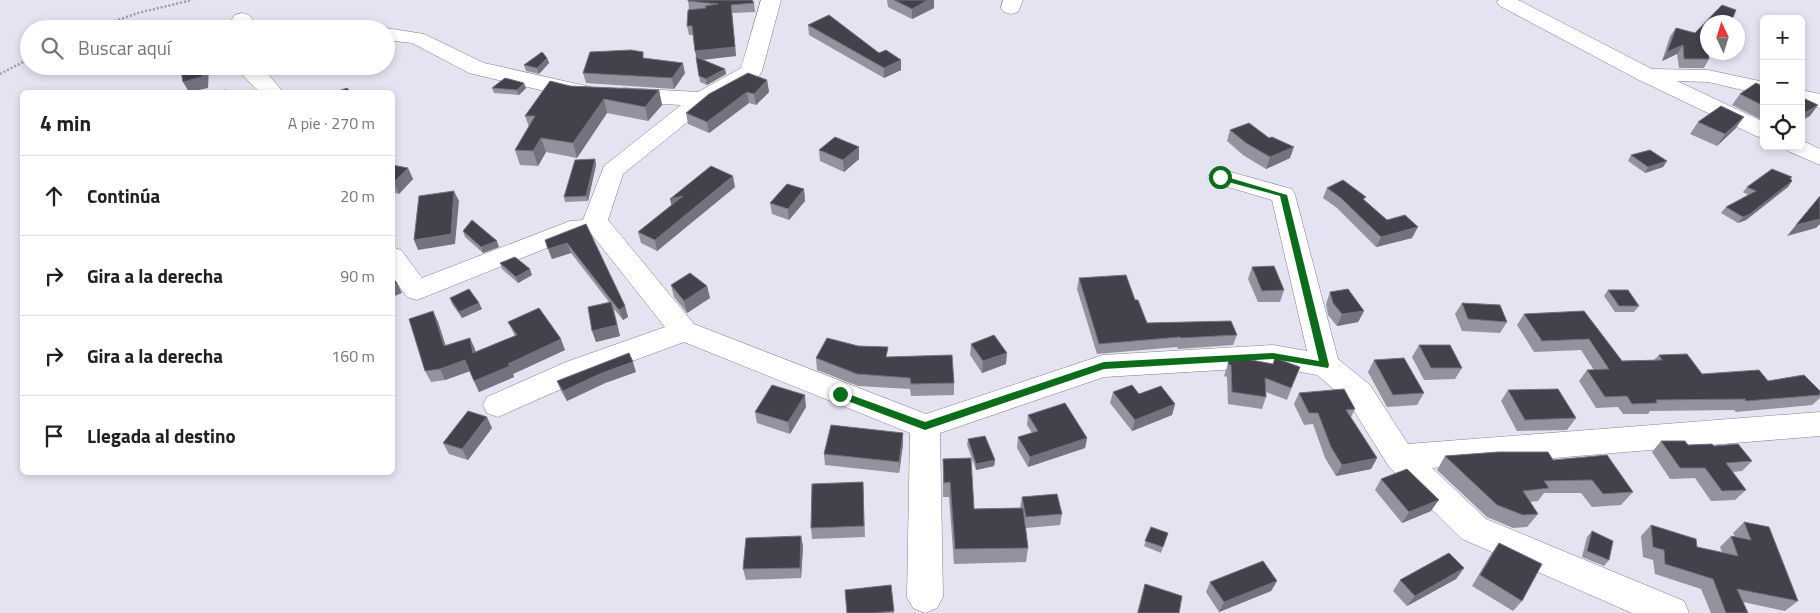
<!DOCTYPE html>
<html lang="es">
<head>
<meta charset="utf-8">
<style>
  body { margin:0; font-family:"Titillium Web",sans-serif; background:#f6f6f6; color:#202124 }
  .controls { position:absolute; right:15px; top:15px; display:grid; overflow:hidden; border-radius:8px; box-shadow:0 2px 8px #0003 }
  .controls button { width:45px; height:45px; display:grid; place-items:center; padding:0; border:0; border-bottom:1px solid #e0e0e0; background:#fff; color:#202124; font:25px sans-serif }
  .compass { position:absolute; left:1700px; top:15px; width:45px; height:45px; border-radius:50%; background:#fff; box-shadow:0 2px 8px #0003; rotate:356deg }
  .stop { position:absolute; width:15px; height:15px; margin:-11px; border:4px solid #0b6d1a; border-radius:50%; background:#fff }
  .stop.end { background:#0b6d1a; border-color:#fff; box-shadow:0 1px 5px #0008 }
  .list { margin:0; padding:0; list-style:none }
  h2 { display:flex; justify-content:space-between; align-items:center; height:65px; margin:0; padding:0 20px; font-size:21px }
  h2 small { font-size:16px; font-weight:400; color:#757577 }
  .list li { display:grid; grid-template-columns:32px 1fr auto; gap:15px; align-items:center; box-sizing:border-box; height:80px; padding:0 20px; border-top:1px solid #e0e0e0 }
  .list b { display:block; font-size:19px; white-space:nowrap }
  .list em { font-size:16px; font-style:normal; color:#757577 }
  .icon { flex:none; width:28px; height:28px; fill:none; stroke:currentColor; stroke-width:2; stroke-linecap:round; stroke-linejoin:round }
  .map { position:relative; flex:none; width:1820px; height:613px; overflow:hidden }
  .search { position:absolute; background:#fff; box-shadow:0 2px 8px #0003; left:20px; top:20px; width:375px; height:55px; display:flex; align-items:center; gap:12px; box-sizing:border-box; padding:0 18px; border-radius:28px; color:#757577; font-size:19px }
  .panel { position:absolute; background:#fff; box-shadow:0 2px 8px #0003; left:20px; top:90px; width:375px; height:385px; border-radius:8px }
  .map>svg:first-child { display:block }
  .lines { fill:none; stroke-linecap:round; stroke-linejoin:round }
  .minor-casing { stroke:#7f7d89; stroke-width:1 }
  .path { stroke:#9d9ba6; stroke-width:2.5; stroke-dasharray:2 2; stroke-linecap:butt }
  .minor { fill:#fff; fill-rule:evenodd }
  .wall { fill:#94929e }
  .shaded-wall { fill:#74727e }
  .building { fill:#44414c; stroke:#74727e }
  .route { fill:#0b6d1a }
</style>
</head>
<body>
<div class="map">
<svg width="1820" height="613" viewBox="0 0 1820 613">
  <rect width="100%" height="100%" fill="#e5e3f1"/>
  <g class="lines">
    <defs>
      <path id="minor" d="M 761,0 L 781,0 L 762,71 L 759,76 L 710,104 L 623,174 L 608,220 L 694,324 L 926,414 L 1103,355 L 1273,345 L 1307,351 L 1272,200 L 1211,182 L 1208,177 L 1211,172 L 1220,169 L 1292,189 L 1295,195 L 1338,359 L 1370,385 L 1408,444 L 1820,412 L 1820,436 L 1432,468 L 1486,519 L 1684,601 L 1689,613 L 1632,613 L 1462,539 L 1389,467 L 1348,401 L 1317,375 L 1273,367 L 1104,377 L 940,433 L 943,597 L 937,608 L 925,613 L 913,608 L 907,597 L 910,433 L 684,342 L 586,378 L 498,417 L 487,413 L 483,405 L 487,397 L 566,362 L 665,327 L 589,231 L 417,300 L 407,297 L 392,276 L 392,247 L 401,250 L 422,278 L 570,221 L 583,220 L 604,166 L 681,105 L 624,102 L 616,100 L 613,95 L 616,90 L 624,88 L 698,92 L 741,68 Z
        M 1003,0 L 1023,0 L 1018,12 L 1011,14 L 1004,12 L 1001,8 Z
        M 1499,0 L 1518,0 L 1652,69 L 1708,70 L 1764,82 L 1764,95 L 1708,82 L 1677,81 L 1764,122 L 1764,138 L 1756,136 L 1637,79 L 1500,6 L 1497,2 Z
        M 242,13 L 249,15 L 252,19 L 253,29 L 233,29 L 232,19 L 235,15 Z
        M 386,28 L 424,34 L 484,63 L 591,87 L 594,92 L 591,97 L 574,98 L 469,73 L 412,43 L 386,40 L 386,29 L 383,29 Z
        M 239,66 L 261,66 L 283,92 L 260,92 L 244,77 Z
        M 1801,90 L 1820,94 L 1820,108 L 1801,104 Z
        M 1801,140 L 1820,149 L 1820,165 L 1788,151 L 1785,146 L 1801,146 Z"/>
    </defs>
    <use href="#minor" class="minor-casing"/>
    <path class="path" d="M 92,29 L 138,13 L 192,0
      M 0,74 L 29,59"/>
    <use href="#minor" class="minor"/>
  </g>
  <path class="wall" d="M 688,0 L 754,3 L 755,12 L 732,13 L 736,56 L 703,60 L 725,69 L 726,74 L 707,85 L 700,82 L 693,35 L 689,35 L 687,26 L 689,9 Z
    M 887,0 L 934,0 L 934,8 L 912,19 L 888,7 Z
    M 1708,22 L 1708,52 L 1709,59 L 1704,68 L 1679,68 L 1677,54 L 1662,61 L 1670,36 L 1676,28 L 1695,33 Z
    M 808,25 L 879,53 L 901,60 L 901,70 L 884,78 L 809,35 Z
    M 547,58 L 549,63 L 539,74 L 526,71 L 524,65 Z
    M 645,58 L 685,73 L 674,89 L 586,83 L 583,73 Z
    M 767,80 L 769,92 L 756,105 L 749,103 L 709,133 L 688,124 L 686,113 Z
    M 570,86 L 659,90 L 662,105 L 648,121 L 607,113 L 577,158 L 546,152 L 538,166 L 520,165 L 515,150 L 529,127 L 525,116 Z
    M 1764,87 L 1764,121 L 1732,105 L 1740,94 Z
    M 492,88 L 526,88 L 519,95 L 494,93 Z
    M 1698,122 L 1736,128 L 1717,146 L 1690,134 Z
    M 1230,130 L 1290,158 L 1266,169 L 1243,155 L 1227,141 Z
    M 819,150 L 859,159 L 844,172 L 820,161 Z
    M 1631,155 L 1667,161 L 1663,167 L 1645,173 L 1628,161 Z
    M 595,159 L 596,165 L 588,201 L 565,202 L 564,197 Z
    M 392,165 L 408,168 L 413,179 L 399,194 L 392,192 Z
    M 1791,179 L 1792,181 L 1788,187 L 1746,220 L 1738,223 L 1721,213 L 1726,207 L 1748,195 L 1743,192 L 1747,187 Z
    M 735,187 L 657,251 L 641,243 L 638,232 L 672,205 L 670,199 Z
    M 1327,188 L 1387,220 L 1412,238 L 1376,247 L 1337,208 L 1323,198 Z
    M 804,189 L 805,201 L 789,220 L 772,214 L 770,203 Z
    M 586,224 L 625,306 L 628,317 L 623,320 L 614,309 L 620,336 L 596,342 L 609,302 L 571,253 L 552,259 L 545,240 Z
    M 463,231 L 499,247 L 483,253 L 465,237 Z
    M 500,263 L 532,275 L 518,283 L 502,269 Z
    M 1252,267 L 1284,290 L 1280,302 L 1258,302 L 1248,279 Z
    M 1079,278 L 1135,300 L 1147,323 L 1237,335 L 1233,345 L 1178,349 L 1177,347 L 1097,354 L 1077,289 Z
    M 671,285 L 707,286 L 710,298 L 687,313 L 674,297 Z
    M 1608,290 L 1639,306 L 1634,312 L 1615,312 L 1604,296 Z
    M 1330,292 L 1364,311 L 1358,322 L 1337,326 L 1328,315 L 1326,304 Z
    M 450,298 L 479,303 L 482,309 L 462,318 L 452,304 Z
    M 1462,303 L 1507,322 L 1500,333 L 1462,331 L 1455,314 Z
    M 433,311 L 438,322 L 446,346 L 475,349 L 475,352 L 515,336 L 508,322 L 565,350 L 513,374 L 514,377 L 479,392 L 470,371 L 445,380 L 431,382 L 425,371 Z
    M 1584,311 L 1622,361 L 1654,360 L 1659,355 L 1702,374 L 1768,381 L 1820,391 L 1820,398 L 1812,405 L 1736,412 L 1734,410 L 1650,411 L 1648,414 L 1623,414 L 1618,407 L 1596,408 L 1579,381 L 1587,370 L 1594,370 L 1581,350 L 1534,352 L 1517,325 L 1524,314 Z
    M 971,344 L 1006,364 L 982,373 L 970,355 Z
    M 1419,345 L 1462,368 L 1455,379 L 1424,380 L 1412,357 Z
    M 888,357 L 954,383 L 954,395 L 911,396 L 910,389 L 858,386 L 817,370 L 816,358 Z
    M 1229,360 L 1273,364 L 1300,367 L 1287,400 L 1266,392 L 1266,397 L 1262,409 L 1228,404 L 1227,377 L 1224,376 Z
    M 1374,360 L 1424,393 L 1417,405 L 1387,407 L 1368,372 Z
    M 636,372 L 605,383 L 567,401 L 561,391 L 557,381 Z
    M 1508,390 L 1576,418 L 1567,430 L 1517,431 L 1501,401 Z
    M 1113,392 L 1139,394 L 1175,404 L 1172,415 L 1132,431 L 1110,403 Z
    M 1299,393 L 1355,409 L 1351,417 L 1377,458 L 1371,469 L 1336,476 L 1325,458 L 1313,424 L 1304,425 L 1294,404 Z
    M 806,407 L 790,434 L 757,423 L 755,412 Z
    M 1028,415 L 1087,438 L 1085,448 L 1028,467 L 1017,448 L 1018,437 L 1032,433 L 1027,425 Z
    M 492,428 L 468,460 L 449,454 L 443,443 Z
    M 968,439 L 995,460 L 994,466 L 976,470 L 967,445 Z
    M 1661,441 L 1688,445 L 1714,446 L 1752,461 L 1742,471 L 1733,472 L 1746,490 L 1735,500 L 1711,501 L 1695,478 L 1670,479 L 1652,452 Z
    M 903,444 L 899,473 L 825,465 L 824,454 Z
    M 1445,456 L 1553,460 L 1633,492 L 1621,505 L 1592,507 L 1581,493 L 1544,493 L 1538,501 L 1530,502 L 1538,514 L 1527,527 L 1513,528 L 1487,517 L 1437,470 Z
    M 943,459 L 974,509 L 1020,508 L 1022,497 L 1062,514 L 1060,525 L 1026,528 L 1028,548 L 1026,562 L 954,564 L 949,497 L 943,497 Z
    M 1381,479 L 1431,511 L 1402,523 L 1375,490 Z
    M 863,482 L 865,537 L 812,539 L 811,528 Z
    M 1744,522 L 1798,601 L 1785,611 L 1743,602 L 1748,613 L 1711,613 L 1701,589 L 1655,574 L 1653,560 L 1643,557 L 1641,536 L 1651,525 L 1697,547 L 1722,552 L 1720,547 L 1731,536 L 1735,537 L 1733,533 Z
    M 1151,527 L 1163,547 L 1161,553 L 1144,546 Z
    M 1592,531 L 1609,560 L 1604,566 L 1582,557 L 1587,537 Z
    M 801,536 L 803,547 L 801,578 L 746,580 L 743,569 Z
    M 1499,543 L 1522,601 L 1513,611 L 1472,586 L 1491,554 Z
    M 1464,568 L 1456,579 L 1407,606 L 1393,591 L 1400,580 Z
    M 1277,581 L 1271,591 L 1219,612 L 1206,592 L 1210,582 Z
    M 1145,584 L 1179,613 L 1137,613 L 1142,594 Z
    M 891,585 L 894,613 L 847,613 Z"/>
  <path class="shaded-wall" d="M 928,0 L 934,0 L 934,8 L 912,19 L 912,9 Z
    M 731,5 L 736,56 L 697,60 L 695,51 Z
    M 1683,45 L 1677,54 L 1662,61 L 1667,52 Z
    M 547,58 L 549,63 L 539,74 L 537,68 Z
    M 901,60 L 901,70 L 884,78 L 884,68 Z
    M 683,63 L 685,73 L 674,89 L 672,78 Z
    M 203,66 L 208,66 L 209,67 L 208,88 L 189,92 L 183,82 Z
    M 725,69 L 726,74 L 707,85 L 706,79 Z
    M 767,80 L 769,92 L 756,105 L 754,94 Z
    M 524,83 L 526,88 L 519,95 L 517,90 Z
    M 659,90 L 662,105 L 648,121 L 645,107 Z
    M 747,92 L 749,103 L 709,133 L 707,122 Z
    M 604,99 L 607,113 L 577,158 L 573,143 Z
    M 1818,105 L 1810,116 L 1801,121 L 1801,115 Z
    M 1744,117 L 1736,128 L 1717,146 L 1725,134 Z
    M 541,138 L 546,152 L 538,166 L 533,151 Z
    M 859,147 L 859,159 L 844,172 L 843,160 Z
    M 1294,147 L 1290,158 L 1266,169 L 1270,157 Z
    M 595,159 L 596,165 L 588,201 L 586,196 Z
    M 1667,161 L 1663,167 L 1645,173 L 1648,167 Z
    M 408,168 L 413,179 L 399,194 L 394,182 Z
    M 733,176 L 735,187 L 657,251 L 655,240 Z
    M 1792,181 L 1788,187 L 1746,220 L 1738,223 L 1743,217 Z
    M 804,189 L 805,201 L 789,220 L 788,209 Z
    M 454,191 L 459,201 L 455,244 L 418,250 L 414,240 Z
    M 683,196 L 673,211 L 670,199 Z
    M 1820,219 L 1820,224 L 1816,228 L 1787,236 L 1796,225 Z
    M 1418,227 L 1412,238 L 1376,247 L 1381,237 Z
    M 497,241 L 499,247 L 483,253 L 481,247 Z
    M 567,243 L 571,253 L 552,259 L 548,249 Z
    M 530,269 L 532,275 L 518,283 L 516,277 Z
    M 397,283 L 402,293 L 392,297 L 392,285 Z
    M 707,286 L 710,298 L 687,313 L 684,301 Z
    M 611,302 L 620,336 L 596,342 L 592,331 Z
    M 479,303 L 482,309 L 462,318 L 459,312 Z
    M 625,306 L 628,317 L 623,320 L 619,310 Z
    M 433,311 L 438,322 L 449,357 L 444,346 Z
    M 1364,311 L 1358,322 L 1337,326 L 1342,314 Z
    M 470,338 L 475,349 L 478,363 L 473,353 Z
    M 561,339 L 565,350 L 513,374 L 514,377 L 479,392 L 474,381 L 508,364 Z
    M 1007,353 L 1006,364 L 982,373 L 983,361 Z
    M 465,360 L 470,371 L 445,380 L 440,369 Z
    M 633,362 L 636,372 L 605,383 L 567,401 L 563,391 L 602,373 Z
    M 805,395 L 806,407 L 790,434 L 788,422 Z
    M 1175,404 L 1172,415 L 1132,431 L 1135,420 Z
    M 487,417 L 492,428 L 468,460 L 462,449 Z
    M 903,433 L 903,444 L 899,473 L 899,462 Z
    M 1087,438 L 1085,448 L 1028,467 L 1030,457 Z
    M 1377,458 L 1371,469 L 1336,476 L 1342,465 Z
    M 995,460 L 994,466 L 976,470 L 976,464 Z
    M 1439,500 L 1431,511 L 1402,523 L 1409,512 Z
    M 801,536 L 803,547 L 801,578 L 800,568 Z
    M 1464,568 L 1456,579 L 1407,606 L 1415,596 Z
    M 1277,581 L 1271,591 L 1219,612 L 1224,602 Z"/>
  <path class="building" d="M 688,0 L 752,0 L 754,3 L 731,5 L 735,47 L 695,51 L 692,26 L 687,26 L 688,10 L 706,8 L 705,6 L 718,4 L 688,1 Z
    M 894,0 L 928,0 L 912,9 Z
    M 1722,5 L 1736,10 L 1731,22 L 1708,22 L 1708,52 L 1709,59 L 1684,59 L 1683,45 L 1667,52 L 1676,28 L 1695,33 Z
    M 829,15 L 879,53 L 886,50 L 901,60 L 884,68 L 808,25 Z
    M 631,50 L 643,52 L 643,58 L 683,63 L 672,78 L 583,73 L 590,52 Z
    M 542,52 L 547,58 L 537,68 L 524,65 Z
    M 696,57 L 725,69 L 706,79 L 699,76 Z
    M 180,66 L 203,66 L 202,77 L 183,82 Z
    M 748,73 L 767,80 L 754,94 L 747,92 L 707,122 L 686,113 L 709,94 Z
    M 505,78 L 524,83 L 517,90 L 492,88 Z
    M 550,81 L 570,86 L 659,90 L 645,107 L 604,99 L 573,143 L 541,138 L 533,151 L 515,150 L 535,116 L 525,116 Z
    M 1756,83 L 1764,87 L 1764,106 L 1740,94 Z
    M 347,88 L 351,92 L 336,92 Z
    M 226,90 L 226,92 L 215,92 Z
    M 1801,97 L 1818,105 L 1801,115 Z
    M 1721,106 L 1744,117 L 1725,134 L 1698,122 Z
    M 1249,123 L 1269,138 L 1272,137 L 1294,147 L 1270,157 L 1246,143 L 1230,130 Z
    M 835,137 L 859,147 L 843,160 L 819,150 Z
    M 1650,150 L 1667,161 L 1648,167 L 1631,155 Z
    M 595,159 L 586,196 L 564,197 L 575,160 Z
    M 392,165 L 408,168 L 394,182 L 392,182 Z
    M 711,166 L 733,176 L 655,240 L 638,232 L 683,196 L 670,199 Z
    M 1772,169 L 1792,177 L 1790,178 L 1792,181 L 1750,214 L 1743,217 L 1726,207 L 1756,191 L 1747,187 Z
    M 1343,180 L 1366,197 L 1363,199 L 1387,220 L 1405,215 L 1418,227 L 1381,237 L 1341,198 L 1327,188 Z
    M 787,184 L 804,189 L 788,209 L 770,203 Z
    M 454,191 L 451,234 L 414,240 L 419,196 Z
    M 1820,196 L 1820,219 L 1796,225 Z
    M 472,220 L 497,241 L 481,247 L 463,231 Z
    M 586,224 L 625,306 L 619,310 L 567,243 L 548,249 L 545,240 Z
    M 515,257 L 530,269 L 516,277 L 500,263 Z
    M 1274,266 L 1284,290 L 1262,291 L 1252,267 Z
    M 690,273 L 707,286 L 684,301 L 671,285 Z
    M 1126,275 L 1135,300 L 1138,300 L 1147,323 L 1231,321 L 1237,335 L 1181,338 L 1180,337 L 1099,344 L 1079,278 Z
    M 392,277 L 397,283 L 392,285 Z
    M 469,289 L 479,303 L 459,312 L 450,298 Z
    M 1348,289 L 1364,311 L 1342,314 L 1333,303 L 1330,292 Z
    M 1608,290 L 1628,290 L 1639,306 L 1619,306 Z
    M 611,302 L 617,325 L 592,331 L 588,307 Z
    M 1462,303 L 1500,305 L 1507,322 L 1468,319 Z
    M 539,308 L 561,339 L 508,364 L 510,366 L 474,381 L 465,360 L 440,369 L 425,371 L 409,319 L 433,311 L 444,346 L 470,338 L 473,353 L 517,335 L 508,322 Z
    M 1584,311 L 1622,361 L 1662,360 L 1659,355 L 1687,354 L 1702,374 L 1759,370 L 1768,381 L 1804,375 L 1820,391 L 1820,395 L 1746,401 L 1745,399 L 1656,400 L 1657,403 L 1632,404 L 1627,396 L 1605,397 L 1587,370 L 1609,369 L 1589,339 L 1542,341 L 1524,314 Z
    M 994,335 L 1007,353 L 983,361 L 971,344 Z
    M 827,338 L 858,346 L 888,347 L 886,357 L 952,355 L 954,383 L 911,384 L 910,378 L 857,374 L 816,358 Z
    M 1419,345 L 1450,345 L 1462,368 L 1431,368 Z
    M 629,353 L 633,362 L 602,373 L 563,391 L 557,381 Z
    M 1275,358 L 1300,367 L 1291,388 L 1265,378 L 1266,397 L 1232,392 L 1231,365 L 1228,364 L 1229,360 L 1246,359 L 1273,364 Z
    M 1404,358 L 1424,393 L 1393,395 L 1374,360 Z
    M 772,385 L 805,395 L 788,422 L 755,412 Z
    M 1132,385 L 1139,394 L 1161,386 L 1175,404 L 1135,420 L 1113,392 Z
    M 1344,389 L 1355,409 L 1346,410 L 1377,458 L 1342,465 L 1331,447 L 1318,413 L 1309,413 L 1299,393 Z
    M 1558,389 L 1576,418 L 1525,420 L 1508,390 Z
    M 1065,403 L 1087,438 L 1030,457 L 1018,437 L 1038,431 L 1028,415 Z
    M 468,411 L 487,417 L 462,449 L 443,443 Z
    M 831,425 L 903,433 L 899,462 L 824,454 Z
    M 985,436 L 995,460 L 976,464 L 968,439 Z
    M 1661,441 L 1685,441 L 1688,445 L 1712,444 L 1714,446 L 1738,444 L 1752,461 L 1726,463 L 1746,490 L 1722,491 L 1705,468 L 1680,468 Z
    M 1498,452 L 1548,452 L 1553,460 L 1607,455 L 1633,492 L 1603,494 L 1592,480 L 1544,481 L 1549,488 L 1523,491 L 1538,514 L 1523,515 L 1497,505 L 1445,456 Z
    M 971,458 L 974,509 L 1023,508 L 1028,548 L 955,549 L 950,482 L 944,483 L 943,459 Z
    M 1407,469 L 1439,500 L 1409,512 L 1381,479 Z
    M 863,482 L 864,526 L 811,528 L 812,484 Z
    M 1057,494 L 1062,514 L 1026,517 L 1022,497 Z
    M 1744,522 L 1769,527 L 1798,601 L 1737,589 L 1748,613 L 1726,613 L 1713,579 L 1665,564 L 1664,550 L 1653,547 L 1651,525 L 1696,539 L 1697,547 L 1738,556 L 1731,536 L 1751,540 Z
    M 1151,527 L 1168,533 L 1163,547 L 1145,541 Z
    M 1592,531 L 1613,541 L 1609,560 L 1587,551 Z
    M 801,536 L 800,568 L 743,569 L 746,538 Z
    M 1499,543 L 1542,564 L 1522,601 L 1480,575 Z
    M 1449,553 L 1464,568 L 1415,596 L 1400,580 Z
    M 1263,561 L 1277,581 L 1224,602 L 1210,582 Z
    M 1145,584 L 1182,596 L 1179,613 L 1138,613 Z
    M 891,585 L 894,611 L 873,613 L 847,613 L 845,590 Z"/>
  <path class="route" d="M 1220,175 L 1287,195 L 1329,365 L 1328,368 L 1273,359 L 1104,369 L 925,430 L 837,397 L 837,392 L 840,391 L 925,422 L 1104,362 L 1273,353 L 1319,361 L 1280,196 L 1217,179 L 1216,177 Z"/>
</svg>
<div class="controls">
<button>+</button>
<button>−</button>
<button><svg class="icon" aria-label="locate" viewBox="0 0 24 24"><circle cx="12" cy="12" r="6"/><path d="M12 2v4M12 18v4M2 12h4M18 12h4"/></svg></button>
</div>
<svg class="compass" viewBox="-18 -18 36 36"><path d="M0-13l5 13h-10z" fill="#e53935"/><path d="M0 13l5-13h-10z" fill="#757577"/></svg>
<div class="stop" style="left:1220px;top:177px"></div>
<div class="stop end" style="left:840px;top:394px"></div>
<div class="search"><svg class="icon" aria-label="search" viewBox="0 0 24 24"><circle cx="10" cy="10" r="6"/><path d="M15 15l6 6"/></svg>Buscar aquí</div>
<section class="panel">
<h2>4 min<small>A pie · 270 m</small></h2>
<ul class="list">
<li><svg class="icon" aria-label="ahead" viewBox="0 0 24 24"><path d="M12 20V5M6 11l6-6 6 6"/></svg><div><b>Continúa</b></div><em>20 m</em></li>
<li><svg class="icon" aria-label="right" viewBox="0 0 24 24"><path d="M7 20v-9h11M14 6l5 5-5 5"/></svg><div><b>Gira a la derecha</b></div><em>90 m</em></li>
<li><svg class="icon" aria-label="right" viewBox="0 0 24 24"><path d="M7 20v-9h11M14 6l5 5-5 5"/></svg><div><b>Gira a la derecha</b></div><em>160 m</em></li>
<li><svg class="icon" aria-label="arrive" viewBox="0 0 24 24"><path d="M6 21V4h12l-3 4 3 4H6"/></svg><div><b>Llegada al destino</b></div></li>
</ul>
</section>
</div>
</body>
</html>
